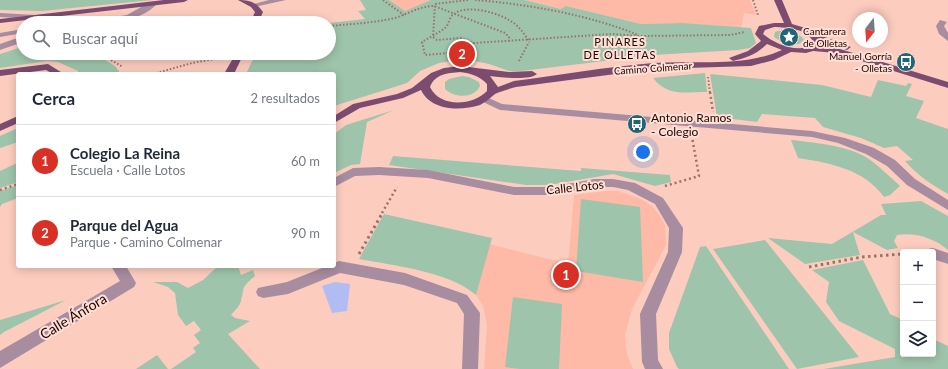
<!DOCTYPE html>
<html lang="es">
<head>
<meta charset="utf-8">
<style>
  body { margin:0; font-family:Lato,sans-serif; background:#f6f6f7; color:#1f2937 }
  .controls { position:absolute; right:12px; bottom:12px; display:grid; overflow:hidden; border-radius:4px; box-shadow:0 2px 10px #0003 }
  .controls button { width:36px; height:36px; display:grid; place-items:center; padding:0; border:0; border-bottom:1px solid #e0e1e3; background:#fff; color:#1f2937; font:20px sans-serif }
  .compass { position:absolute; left:852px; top:12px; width:36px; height:36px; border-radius:50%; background:#fff; box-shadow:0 2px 10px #0003; rotate:197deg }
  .you { position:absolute; left:643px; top:152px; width:14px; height:14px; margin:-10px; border:3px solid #fff; border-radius:50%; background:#1a73e8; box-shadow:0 0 0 6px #1a73e833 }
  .badge { display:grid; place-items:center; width:26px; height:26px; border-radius:50%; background:#d93025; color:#fff; font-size:13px; font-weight:700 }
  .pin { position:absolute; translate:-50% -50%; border:2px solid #fff; box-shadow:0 1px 4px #0006 }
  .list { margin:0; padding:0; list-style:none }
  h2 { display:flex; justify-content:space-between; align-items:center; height:52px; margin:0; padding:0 16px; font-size:17px }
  h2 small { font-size:13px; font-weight:400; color:#747a83 }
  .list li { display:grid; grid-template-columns:26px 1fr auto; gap:12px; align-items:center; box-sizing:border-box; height:72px; padding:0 16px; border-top:1px solid #e0e1e3 }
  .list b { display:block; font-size:15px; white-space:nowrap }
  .list p { margin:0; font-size:13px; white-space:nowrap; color:#747a83 }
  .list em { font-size:13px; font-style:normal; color:#747a83 }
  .icon { flex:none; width:22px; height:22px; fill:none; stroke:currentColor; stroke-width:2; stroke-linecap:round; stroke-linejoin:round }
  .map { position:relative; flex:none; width:948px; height:369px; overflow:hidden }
  .search { position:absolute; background:#fff; box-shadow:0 2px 10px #0003; left:16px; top:16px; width:320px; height:44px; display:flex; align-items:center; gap:10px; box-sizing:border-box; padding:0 14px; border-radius:22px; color:#747a83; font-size:15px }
  .panel { position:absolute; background:#fff; box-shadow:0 2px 10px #0003; left:16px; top:72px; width:320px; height:196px; border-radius:4px }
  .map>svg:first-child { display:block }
  .built { fill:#febaa6 }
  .green { fill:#9ec4ab }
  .water { fill:#b1bbf4 }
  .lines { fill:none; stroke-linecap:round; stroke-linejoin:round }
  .path-far2 { stroke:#987369; stroke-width:2; stroke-dasharray:1.5 2; stroke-linecap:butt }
  .path-far1 { stroke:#987369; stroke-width:2.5; stroke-dasharray:2 3; stroke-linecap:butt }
  .path { stroke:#987369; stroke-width:3; stroke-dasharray:2.5 3.5; stroke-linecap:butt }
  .minor { fill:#a88ca0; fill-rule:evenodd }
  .major { fill:#7b4c6f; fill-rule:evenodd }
  .labels { text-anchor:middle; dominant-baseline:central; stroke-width:4; stroke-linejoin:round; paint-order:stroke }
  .far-poi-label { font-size:10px; fill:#200702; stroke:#feded5; text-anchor:start }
  .far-street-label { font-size:10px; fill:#200702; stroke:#feded5 }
  .far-neighbourhood-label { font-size:11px; letter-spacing:1px; fill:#200702; stroke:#feded5 }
  .poi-label { font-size:12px; fill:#200702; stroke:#feded5; text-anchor:start }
  .street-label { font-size:12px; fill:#200702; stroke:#feded5 }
  .near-street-label { font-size:14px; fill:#200702; stroke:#feded5 }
</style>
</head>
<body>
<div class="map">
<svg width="948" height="369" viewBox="0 0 948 369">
  <rect width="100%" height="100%" fill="#fccdbf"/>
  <path class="built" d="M 389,0 L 431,0 L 405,12 Z
    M 524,0 L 750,0 L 756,15 L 744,13 L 741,28 L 684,23 L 641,24 L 566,6 L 562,9 Z
    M 605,191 L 618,191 L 641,199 L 652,206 L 661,217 L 665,225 L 666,245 L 632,309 L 625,335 L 627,354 L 633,369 L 484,369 L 487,325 L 483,306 L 476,295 L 489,244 L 568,264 L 574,195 Z"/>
  <path class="green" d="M 0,0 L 153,0 L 42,11 L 0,10 Z
    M 360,0 L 389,0 L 405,11 L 431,0 L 524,0 L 561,9 L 566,6 L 641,24 L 683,23 L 751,28 L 756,43 L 750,48 L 738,50 L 653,55 L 522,71 L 509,71 L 489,64 L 465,59 L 439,63 L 420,71 L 407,83 L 334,106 L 334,74 L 246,74 L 256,53 L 329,53 L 329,23 L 365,19 L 358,11 L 366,10 Z
    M 778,31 C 787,31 799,32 804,40 L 799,44 L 782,42 L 774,37 L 775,32 Z
    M 22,47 L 23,53 L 94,53 L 115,66 L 121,74 L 78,74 L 78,71 L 58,62 L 47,61 L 0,68 L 0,54 Z
    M 705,73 L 707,92 C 685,92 668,97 653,78 Z
    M 710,74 L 822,85 L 871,97 L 878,80 L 906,86 L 908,83 L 912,84 L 906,96 L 924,101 L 916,118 L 948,129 L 948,194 C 932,185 917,175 905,161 L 913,160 L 897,146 L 884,148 L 861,138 L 823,127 L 815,118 L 762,114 L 757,122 L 717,117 Z
    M 462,76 L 469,77 L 479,82 L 480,86 C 474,99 454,98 445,89 L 445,82 L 449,79 Z
    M 394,110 L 367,122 L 360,164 L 351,165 L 334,173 L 334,134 L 346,125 Z
    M 18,128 L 18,142 L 0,148 L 0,136 Z
    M 791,140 C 817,143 847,145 869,159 C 880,167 890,177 900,186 L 890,195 L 884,197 C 864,169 830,163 798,158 Z
    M 393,156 L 581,171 L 581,168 L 670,175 L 671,182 L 655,186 L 613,174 L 549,185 L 526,185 L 389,165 Z
    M 17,163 L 18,182 L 0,188 L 0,171 Z
    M 18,185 L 18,198 L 2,204 L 0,207 L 0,191 Z
    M 581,199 L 640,207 L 643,282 L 576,271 Z
    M 921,201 L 948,216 L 948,250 C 934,238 915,232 897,235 L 894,241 L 898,248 L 887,250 L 853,232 L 860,255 L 805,264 L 768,238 L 832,244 L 881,215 L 886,215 L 881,204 Z
    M 384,214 L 492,238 L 476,295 C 448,271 395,266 359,259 Z
    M 765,240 L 859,357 L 797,369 L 713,249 Z
    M 706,246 L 789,369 L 679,369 L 677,367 L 669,349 L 669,333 L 700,247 Z
    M 863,260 L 890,314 L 903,320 L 903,354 L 933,354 L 933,339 L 948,346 L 948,369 L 824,369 L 895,357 L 895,349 L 839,321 L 826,302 L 829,282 L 812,270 Z
    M 218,266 L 238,266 L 241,275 L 253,270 L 255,276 C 241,288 245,285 241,301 C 240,306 234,311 231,315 L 235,318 L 250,321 L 228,334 L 260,369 L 171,369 L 196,352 L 193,348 L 200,343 L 194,335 L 201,330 L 194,321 L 186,326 L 178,315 L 175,293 L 168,287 L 153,282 L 177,282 L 188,288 L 203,280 Z
    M 513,297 L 562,304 L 559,369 L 520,369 L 505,367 Z
    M 66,300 L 4,332 L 0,335 L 0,320 Z
    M 157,355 L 168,369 L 136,369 Z"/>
  <path class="water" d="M 335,282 L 350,284 L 347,311 L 332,313 L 322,286 Z"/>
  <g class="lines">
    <path class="path-far2" d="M 383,0 L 404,15
      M 468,0 L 435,4 L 433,37 L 437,40 L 460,38 L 474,43 L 612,34 L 640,36 L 730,35 L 745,32
      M 475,0 C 527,4 590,15 638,35
      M 753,0 L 758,15
      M 329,26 C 351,24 373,23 395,18 C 408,14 420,6 434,6 L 505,33 L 509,37 L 509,42
      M 473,43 L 461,52 L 425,55 L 422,42 C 430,37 439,33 446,27 C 449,24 449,17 454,14 C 468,3 503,14 515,24 C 521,29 525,35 529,41
      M 461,52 L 472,55
      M 99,53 L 123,67
      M 152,53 L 156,58
      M 519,61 L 529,42
      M 153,74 L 192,63 L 220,58
      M 708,77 L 710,93"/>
    <path class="path-far1" d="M 710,92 L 713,112
      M 665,186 L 699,176 L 692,137
      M 0,190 L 18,184
      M 382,213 L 397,187"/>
    <path class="path" d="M 359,254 L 383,212
      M 809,267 L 862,257 L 903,254"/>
    <path class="minor" d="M 269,0 L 286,0 L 254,7 L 250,5 Z
      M 150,2 L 157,4 C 139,23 108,23 84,23 L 88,21 L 127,15 Z
      M 0,13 L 35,15 L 39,17 L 35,19 L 0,17 Z
      M 940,20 L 947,22 L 944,26 L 948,33 L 948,41 L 939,34 L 936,26 Z
      M 23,29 L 23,33 L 0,37 L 0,33 Z
      M 23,36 L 23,42 L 0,50 L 0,44 Z
      M 484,96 L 502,104 L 812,131 L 845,138 L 874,148 L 895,160 L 915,179 L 948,200 L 948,210 L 907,185 L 887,166 L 866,154 L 838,143 L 812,137 L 500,110 L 481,101 L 479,99 Z
      M 379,167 L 428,170 L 514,187 L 550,187 L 595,179 L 613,179 L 635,183 L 663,198 L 683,228 L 682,252 L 656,314 L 658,360 L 663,369 L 645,369 L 642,362 L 640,314 L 668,252 L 669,228 L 655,204 L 628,190 L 613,187 L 595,187 L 550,195 L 514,195 L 428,178 L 379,175 L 355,176 L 334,187 L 334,178 L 353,168 Z
      M 933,248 L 948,253 L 948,264 L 933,259 L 933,252 L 927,252 L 928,249 Z
      M 339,261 L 405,273 L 467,295 L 480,313 L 478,369 L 462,369 L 464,314 L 457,303 L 404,285 L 340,273 L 288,294 L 263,298 L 258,296 L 256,292 L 258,288 L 287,282 L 327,266 L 334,266 L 334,263 Z
      M 111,266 L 126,266 L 136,283 L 134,287 L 0,368 L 0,351 L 120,281 Z"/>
    <path class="major" d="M 164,0 L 188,0 L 184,2 L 0,23 L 0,19 Z
      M 238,0 C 250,0 256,2 263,12 L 258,23 L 250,23 L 255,12 L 251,7 Z
      M 774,0 L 782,0 L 792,24 L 809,29 L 817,34 L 851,47 L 847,50 L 821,41 L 822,43 L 819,46 L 840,49 L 948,82 L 948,88 L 836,53 L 813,51 L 806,53 L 791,52 L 774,60 L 751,66 L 654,69 L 516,87 C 509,89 501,91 495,94 C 490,98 486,102 480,105 C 460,111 431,111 421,90 L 403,98 L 360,108 L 334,123 L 334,116 L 353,104 L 397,94 L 412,88 L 431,73 L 444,68 L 460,66 L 509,72 L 532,71 L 537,74 C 529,81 500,77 490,76 L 498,87 L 514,81 C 560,75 606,67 653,63 C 696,60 742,68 782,50 L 767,44 C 757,54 747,58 733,61 L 729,58 L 748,51 L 761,41 L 755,34 L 759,26 L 774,23 L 784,23 ZM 774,27 C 788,28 807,28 814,43 C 800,55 775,44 763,34 L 765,30 ZM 460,72 C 470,73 480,76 487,84 L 487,91 C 473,106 440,108 430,87 C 435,74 448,73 460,72 Z
      M 236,53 L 244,53 L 234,74 L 224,74 Z
      M 48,64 L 64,74 L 53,74 L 46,70 L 0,76 L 0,70 Z
      M 18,116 L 18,123 L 0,131 L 0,124 Z"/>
  </g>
  <defs>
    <symbol id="sight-disc" viewBox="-11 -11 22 22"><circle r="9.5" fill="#1f6575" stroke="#feded5"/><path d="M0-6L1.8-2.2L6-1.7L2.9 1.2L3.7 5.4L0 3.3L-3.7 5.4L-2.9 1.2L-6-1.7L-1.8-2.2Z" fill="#fff"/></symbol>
    <symbol id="bus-disc" viewBox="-11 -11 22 22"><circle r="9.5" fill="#1f6575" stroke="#feded5"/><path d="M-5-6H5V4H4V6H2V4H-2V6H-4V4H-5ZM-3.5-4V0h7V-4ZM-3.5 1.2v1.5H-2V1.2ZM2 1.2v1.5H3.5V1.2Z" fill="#fff"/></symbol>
  </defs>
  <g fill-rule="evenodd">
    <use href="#sight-disc" x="778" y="26" width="22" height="22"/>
    <use href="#bus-disc" x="895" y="51" width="22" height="22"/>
    <use href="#bus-disc" x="626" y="113" width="22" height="22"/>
  </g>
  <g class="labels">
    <g class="far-poi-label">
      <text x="803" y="31">Cantarera<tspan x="803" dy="12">de Olletas</tspan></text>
      <text x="892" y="56" text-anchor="end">Manuel Gorría<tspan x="892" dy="12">- Olletas</tspan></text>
    </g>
    <g class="far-street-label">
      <text transform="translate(653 68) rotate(-4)">Camino Colmenar</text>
    </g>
    <g class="far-neighbourhood-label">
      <text x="620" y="41">PINARES<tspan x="620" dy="13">DE OLLETAS</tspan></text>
    </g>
    <g class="poi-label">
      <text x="651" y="117">Antonio Ramos<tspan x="651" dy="14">- Colegio</tspan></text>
    </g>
    <g class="street-label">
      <text transform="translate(575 187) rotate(-6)">Calle Lotos</text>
    </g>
    <g class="near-street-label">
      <text transform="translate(73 316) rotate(-31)">Calle Ánfora</text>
    </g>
  </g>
</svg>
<div class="controls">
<button>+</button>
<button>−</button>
<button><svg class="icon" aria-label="layers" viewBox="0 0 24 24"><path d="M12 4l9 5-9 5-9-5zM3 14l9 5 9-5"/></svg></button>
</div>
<svg class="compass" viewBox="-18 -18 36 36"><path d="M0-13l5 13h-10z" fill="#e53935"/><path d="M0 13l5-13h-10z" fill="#747a83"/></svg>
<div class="you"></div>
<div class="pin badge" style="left:566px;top:275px">1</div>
<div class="pin badge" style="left:462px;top:54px">2</div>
<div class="search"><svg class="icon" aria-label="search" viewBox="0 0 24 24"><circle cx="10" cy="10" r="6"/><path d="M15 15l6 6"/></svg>Buscar aquí</div>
<section class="panel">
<h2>Cerca<small>2 resultados</small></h2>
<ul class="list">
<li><span class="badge">1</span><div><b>Colegio La Reina</b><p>Escuela · Calle Lotos</p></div><em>60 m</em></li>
<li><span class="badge">2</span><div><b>Parque del Agua</b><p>Parque · Camino Colmenar</p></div><em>90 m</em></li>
</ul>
</section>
</div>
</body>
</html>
